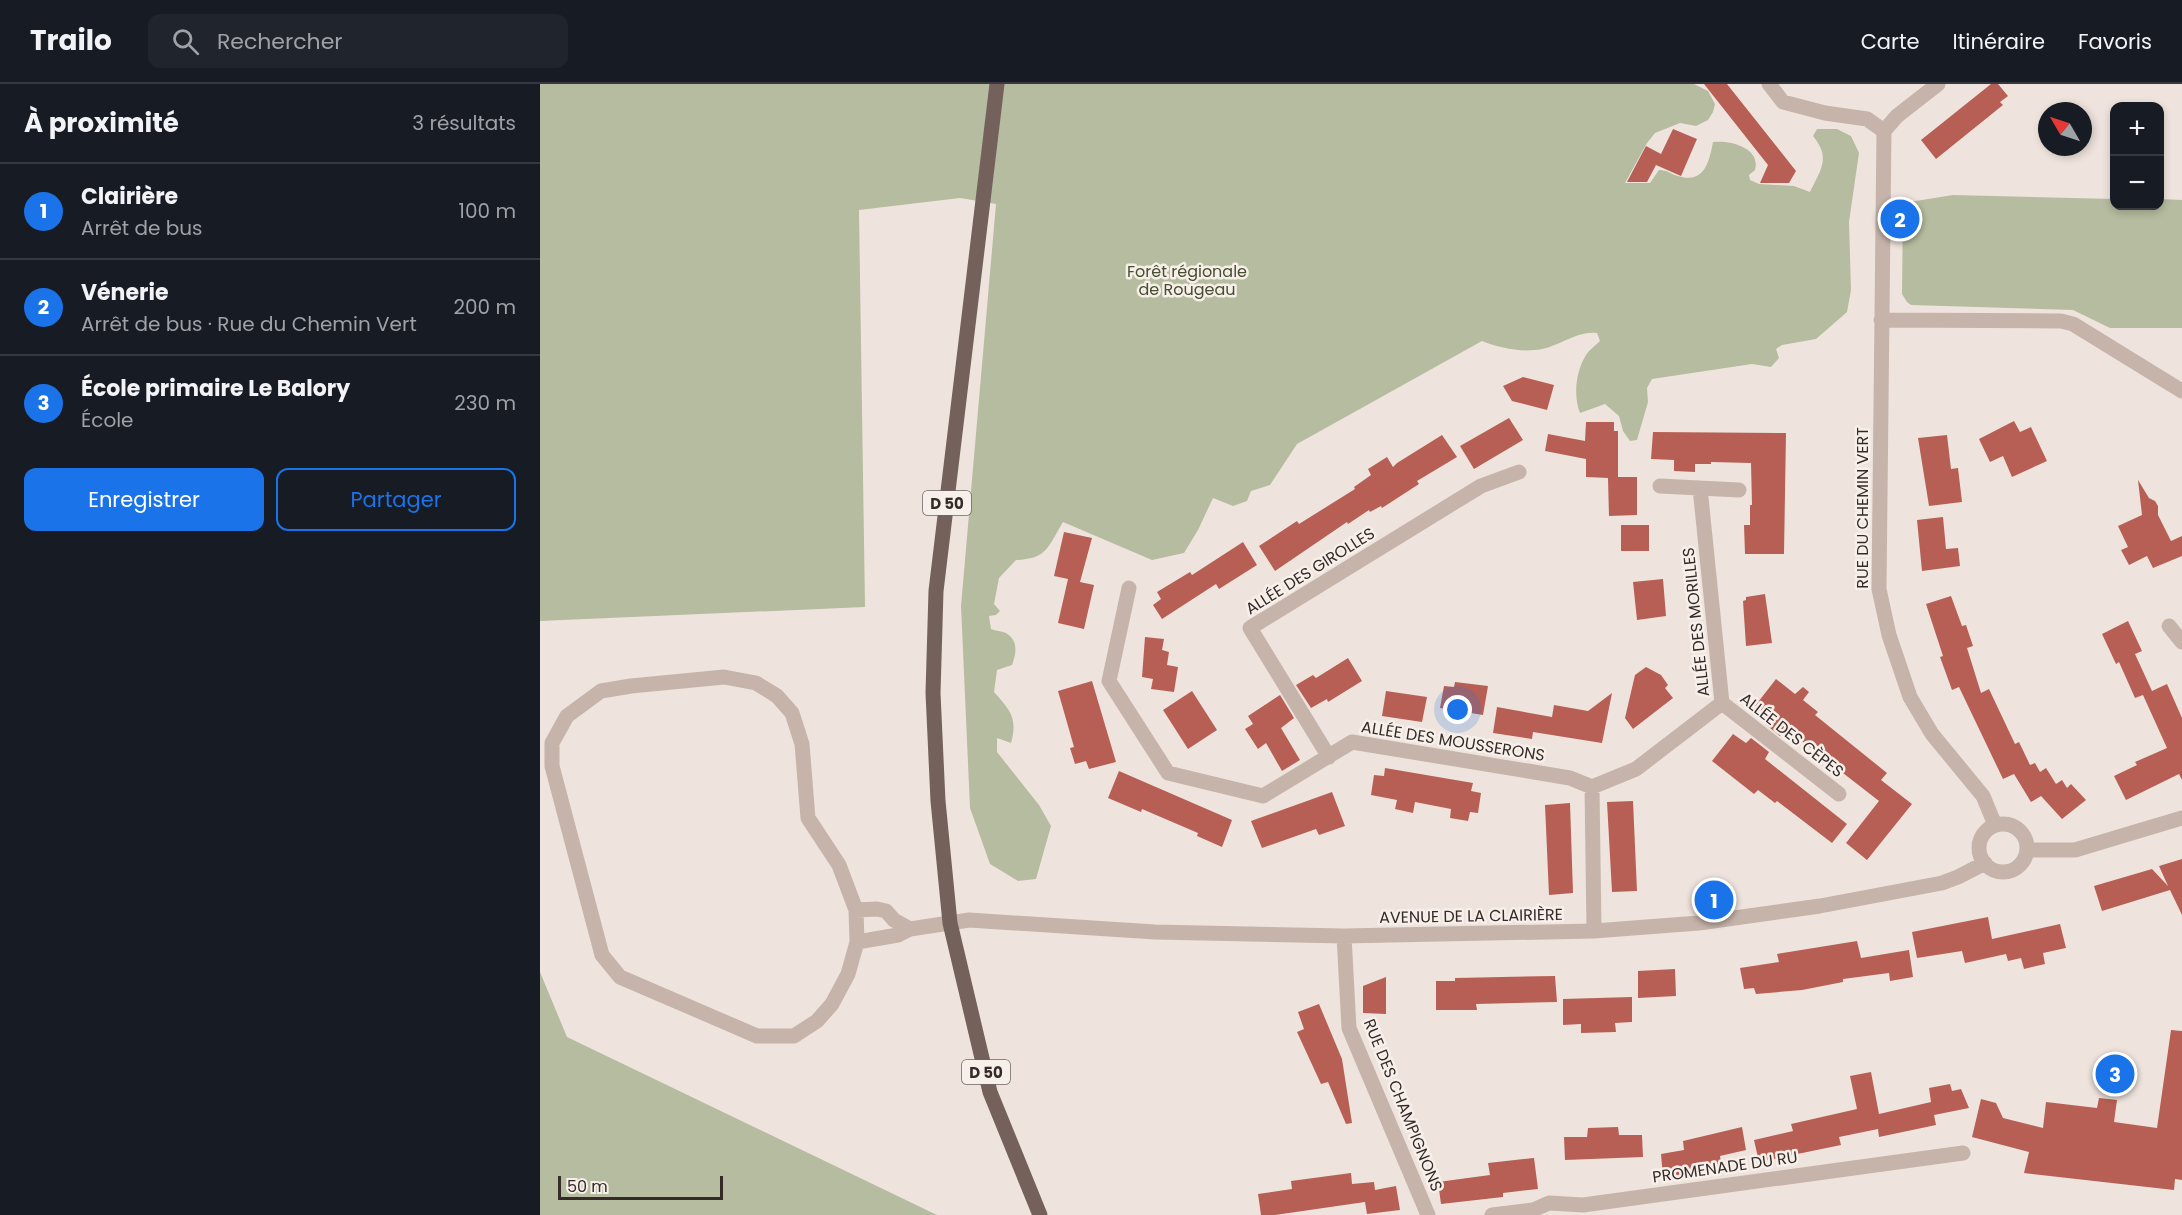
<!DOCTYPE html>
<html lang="fr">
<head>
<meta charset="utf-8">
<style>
  body { margin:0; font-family:Poppins,sans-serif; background:#20242c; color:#f1f3f6 }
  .controls { position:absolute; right:18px; top:18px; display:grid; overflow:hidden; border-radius:12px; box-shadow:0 3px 9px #0003 }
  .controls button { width:54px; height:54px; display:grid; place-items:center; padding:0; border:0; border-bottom:2px solid #363941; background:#171b24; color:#f1f3f6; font:30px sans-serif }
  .compass { position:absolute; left:1498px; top:18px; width:54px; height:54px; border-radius:50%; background:#171b24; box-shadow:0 3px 9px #0003; rotate:309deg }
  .scale { position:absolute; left:18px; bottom:15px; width:165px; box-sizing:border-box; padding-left:6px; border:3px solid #342b29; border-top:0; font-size:16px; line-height:21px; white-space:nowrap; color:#342b29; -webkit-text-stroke:4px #f7efe9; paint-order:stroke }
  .you { position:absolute; left:918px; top:626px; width:21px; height:21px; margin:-15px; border:4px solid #fff; border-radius:50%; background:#1a73e8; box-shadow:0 0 0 9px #1a73e833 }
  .badge { display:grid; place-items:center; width:39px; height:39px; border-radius:50%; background:#1a73e8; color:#fff; font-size:20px; font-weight:700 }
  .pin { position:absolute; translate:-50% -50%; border:3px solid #fff; box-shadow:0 2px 6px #0006 }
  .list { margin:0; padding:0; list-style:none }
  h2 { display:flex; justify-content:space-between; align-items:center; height:78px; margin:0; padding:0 24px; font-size:26px }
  h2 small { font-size:20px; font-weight:400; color:#9ea1a6 }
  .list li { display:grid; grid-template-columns:39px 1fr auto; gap:18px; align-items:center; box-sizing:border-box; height:96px; padding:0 24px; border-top:2px solid #363941 }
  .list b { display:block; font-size:22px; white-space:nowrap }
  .list p { margin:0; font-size:20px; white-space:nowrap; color:#9ea1a6 }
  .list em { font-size:20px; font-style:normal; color:#9ea1a6 }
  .actions { display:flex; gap:12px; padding:18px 24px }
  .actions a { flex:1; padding:14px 0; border:2px solid #1a73e8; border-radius:12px; text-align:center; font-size:21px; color:#1a73e8 }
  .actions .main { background:#1a73e8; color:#fff }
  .icon { flex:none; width:33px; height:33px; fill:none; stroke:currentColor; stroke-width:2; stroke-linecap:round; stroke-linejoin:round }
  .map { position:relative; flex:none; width:1642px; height:1131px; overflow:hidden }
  header { display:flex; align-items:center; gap:36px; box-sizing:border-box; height:84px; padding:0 30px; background:#171b24; border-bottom:2px solid #363941 }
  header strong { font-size:28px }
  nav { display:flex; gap:33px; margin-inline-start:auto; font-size:21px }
  .search { width:420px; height:54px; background:#20242c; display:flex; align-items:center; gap:15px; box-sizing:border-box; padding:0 21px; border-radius:12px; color:#9ea1a6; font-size:22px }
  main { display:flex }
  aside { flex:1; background:#171b24 }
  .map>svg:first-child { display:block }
  .green { fill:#b6bc9f }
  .building { fill:#b75f54 }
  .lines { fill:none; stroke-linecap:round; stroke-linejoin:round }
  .minor { stroke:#c6b4ab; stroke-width:15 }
  .major { stroke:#74615c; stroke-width:15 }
  .labels { text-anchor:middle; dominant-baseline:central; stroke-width:5; stroke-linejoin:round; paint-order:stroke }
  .shield { fill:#f7efe9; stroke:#6e6663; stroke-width:1.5 }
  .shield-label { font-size:15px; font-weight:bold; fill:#342b29 }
  .park-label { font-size:16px; fill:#484f30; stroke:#f7efe9 }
  .street-label { font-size:16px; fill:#342b29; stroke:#f7efe9 }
</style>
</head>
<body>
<header>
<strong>Trailo</strong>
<div class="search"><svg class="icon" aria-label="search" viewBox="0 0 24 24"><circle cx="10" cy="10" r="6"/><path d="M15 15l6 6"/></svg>Rechercher</div>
<nav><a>Carte</a><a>Itinéraire</a><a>Favoris</a></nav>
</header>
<main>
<aside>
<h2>À proximité<small>3 résultats</small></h2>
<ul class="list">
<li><span class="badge">1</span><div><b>Clairière</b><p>Arrêt de bus</p></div><em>100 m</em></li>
<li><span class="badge">2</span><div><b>Vénerie</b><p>Arrêt de bus · Rue du Chemin Vert</p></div><em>200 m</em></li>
<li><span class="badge">3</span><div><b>École primaire Le Balory</b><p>École</p></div><em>230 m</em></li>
</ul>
<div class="actions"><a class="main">Enregistrer</a><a>Partager</a></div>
</aside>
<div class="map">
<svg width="1642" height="1131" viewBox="0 0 1642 1131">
  <rect width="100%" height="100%" fill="#efe4dd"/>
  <path class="green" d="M 0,0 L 1154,0 L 1168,7 L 1175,20 L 1173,28 L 1168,36 L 1156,42 L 1140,39 L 1115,49 L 1107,59 L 1085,99 L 1110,99 L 1119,86 C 1128,86 1130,90 1138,92 C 1164,100 1169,79 1173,58 C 1191,56 1221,64 1215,86 L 1209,91 L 1210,96 L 1219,100 L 1254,102 L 1270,108 C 1281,85 1291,74 1273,52 L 1277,45 L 1297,45 L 1311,52 L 1319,69 L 1309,138 L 1311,206 L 1307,228 L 1276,255 L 1242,261 L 1236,265 L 1239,274 L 1231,283 L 1212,280 L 1112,295 L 1107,304 L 1108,318 L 1097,356 L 1090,357 L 1083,347 L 1079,332 L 1065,320 L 1040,329 C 1033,311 1036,287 1046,271 C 1049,266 1056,261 1060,257 L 1057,249 C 1036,247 1022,261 1002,265 C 982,269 960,264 942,257 L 757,360 L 730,401 L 711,407 L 707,417 L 693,422 L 673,414 L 658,446 L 644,469 L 612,476 L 523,438 C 508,463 507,475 476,476 L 459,494 L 454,520 L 460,527 L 456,531 L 449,532 L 451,545 C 456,547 461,547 466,549 C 479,557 476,570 472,581 L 457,586 L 454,608 C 470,626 478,634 471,659 L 457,654 L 457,668 L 499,721 L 511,742 L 496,795 L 478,797 L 450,780 L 430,724 L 421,522 L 456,120 L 420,114 L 319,126 L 325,523 L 0,537 Z
    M 1413,111 L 1574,115 L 1574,122 L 1620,122 L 1620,115 L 1642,116 L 1642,244 L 1570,244 L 1533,226 L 1371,221 L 1367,218 L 1362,210 L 1363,119 Z
    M 0,888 L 27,953 L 397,1131 L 0,1131 Z"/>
  <path class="building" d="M 1164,0 L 1187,0 L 1256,87 L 1249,99 L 1220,99 L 1228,81 Z
    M 1451,0 L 1458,0 L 1468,12 L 1460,18 L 1463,21 L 1396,75 L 1381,56 Z
    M 1133,45 L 1157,55 L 1141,92 L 1116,81 L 1107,98 L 1087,98 L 1106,62 L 1121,70 Z
    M 983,293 L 1014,301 L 1007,326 L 972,317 L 963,302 Z
    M 969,334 L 983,356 L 934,385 L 920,362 Z
    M 1474,337 L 1480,348 L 1491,343 L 1507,377 L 1472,393 L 1463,372 L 1450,378 L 1439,355 Z
    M 1046,338 L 1074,338 L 1074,347 L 1078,347 L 1078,393 L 1097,393 L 1097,431 L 1069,432 L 1068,394 L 1046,393 L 1046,375 L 1005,367 L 1008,350 L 1045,357 Z
    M 1113,348 L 1246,349 L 1244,470 L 1205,470 L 1204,441 L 1210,441 L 1210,421 L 1212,421 L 1211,379 L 1171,378 L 1171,380 L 1155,380 L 1155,388 L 1134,387 L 1134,376 L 1111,375 Z
    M 902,351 L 917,373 L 877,397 L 879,400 L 842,424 L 841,422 L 830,428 L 829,426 L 808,440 L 807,438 L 735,487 L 719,462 L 757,437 L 759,440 L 815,405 L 814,403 L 831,391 L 828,385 L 847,373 L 853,383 L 857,379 Z
    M 1407,351 L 1411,385 L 1418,384 L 1422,418 L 1389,422 L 1378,354 Z
    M 1598,396 L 1609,414 L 1615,417 L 1618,422 L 1618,431 L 1631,457 L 1642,452 L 1642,472 L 1613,484 L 1607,472 L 1589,481 L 1581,466 L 1588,463 L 1578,442 L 1602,431 Z
    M 1403,433 L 1406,465 L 1418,464 L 1420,482 L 1382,487 L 1377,436 Z
    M 1081,441 L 1109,441 L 1109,467 L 1081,467 Z
    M 524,448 L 552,454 L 540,498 L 554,501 L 544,545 L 518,539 L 528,495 L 514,492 Z
    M 703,458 L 717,481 L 679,505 L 676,500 L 622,535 L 613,521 L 621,515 L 617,508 L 650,488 L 652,491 Z
    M 1123,495 L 1126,532 L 1097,536 L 1093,498 Z
    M 1225,510 L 1232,559 L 1206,562 L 1203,517 L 1206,516 L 1206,513 Z
    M 1411,512 L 1422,542 L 1426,541 L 1433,562 L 1427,564 L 1441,609 L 1449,605 L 1475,660 L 1479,658 L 1490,681 L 1495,679 L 1500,688 L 1506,684 L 1516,700 L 1522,696 L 1527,704 L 1531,700 L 1546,716 L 1522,735 L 1501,712 L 1491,718 L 1474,690 L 1463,695 L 1419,603 L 1412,606 L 1400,573 L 1403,572 L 1386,520 Z
    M 1588,537 L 1602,567 L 1595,570 L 1612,607 L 1627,600 L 1642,634 L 1642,696 L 1639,690 L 1586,716 L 1574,692 L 1597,681 L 1595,678 L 1627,664 L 1603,611 L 1595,614 L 1579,578 L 1576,580 L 1562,550 Z
    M 605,553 L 624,555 L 622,566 L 629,568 L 627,581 L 638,583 L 634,608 L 611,605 L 613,595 L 602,593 Z
    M 808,574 L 822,597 L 788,618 L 787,615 L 771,624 L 756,601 L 773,591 L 776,594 Z
    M 1106,583 L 1121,591 L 1128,601 L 1125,604 L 1133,614 L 1093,645 L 1085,634 L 1095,591 Z
    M 1236,595 L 1255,610 L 1263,603 L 1269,608 L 1263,616 L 1278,628 L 1275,631 L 1347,689 L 1341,696 L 1372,720 L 1327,776 L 1306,759 L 1339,717 L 1245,644 L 1240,652 L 1225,640 L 1229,636 L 1226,634 L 1227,631 L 1215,622 Z
    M 552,597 L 576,678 L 549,685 L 546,677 L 535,680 L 530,664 L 534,663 L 518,607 Z
    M 915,598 L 948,602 L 943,631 L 900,624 L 904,602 L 914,603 Z
    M 652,607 L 677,646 L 648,665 L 623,626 Z
    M 846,607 L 887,613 L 882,638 L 842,632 Z
    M 1072,609 L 1062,659 L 993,648 L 992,655 L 953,649 L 957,623 L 1012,633 L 1014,621 L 1048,627 Z
    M 740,611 L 754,634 L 741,644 L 760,676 L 742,687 L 726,659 L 718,665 L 705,645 L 713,640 L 708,632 Z
    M 1193,650 L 1206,659 L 1211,654 L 1229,668 L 1225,675 L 1307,740 L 1292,759 L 1237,717 L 1235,719 L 1218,706 L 1214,710 L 1172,677 Z
    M 845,684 L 933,699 L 931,707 L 941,709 L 938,729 L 930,728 L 928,737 L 910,734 L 911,725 L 875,718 L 873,729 L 855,725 L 857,716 L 831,711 L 834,691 L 844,692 Z
    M 579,687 L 692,736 L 682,763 L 657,752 L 658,749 L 602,725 L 601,728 L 568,714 Z
    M 792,708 L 805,742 L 779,751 L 776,745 L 722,764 L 711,737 Z
    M 1093,717 L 1097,807 L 1072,808 L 1067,718 Z
    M 1030,719 L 1033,809 L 1009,811 L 1005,721 Z
    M 1642,775 L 1642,831 L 1630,806 L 1562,827 L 1554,802 L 1612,785 L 1628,802 L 1619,782 Z
    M 1448,833 L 1452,855 L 1520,840 L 1526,864 L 1503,869 L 1505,880 L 1484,885 L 1481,874 L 1468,877 L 1466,870 L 1425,879 L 1422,867 L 1377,874 L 1372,848 Z
    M 1317,857 L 1321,874 L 1369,866 L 1373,893 L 1350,897 L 1349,889 L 1303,895 L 1303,898 L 1262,906 L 1216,910 L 1214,904 L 1204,905 L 1200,884 L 1239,878 L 1237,870 Z
    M 1135,885 L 1136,912 L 1098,914 L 1098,887 Z
    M 1015,892 L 1017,918 L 936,920 L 937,926 L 896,926 L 896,897 L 915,897 L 915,894 Z
    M 846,893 L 846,930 L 823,929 L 823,902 Z
    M 1092,913 L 1092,938 L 1075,939 L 1076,948 L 1041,949 L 1041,940 L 1023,941 L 1023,915 Z
    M 779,920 L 802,975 L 812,1039 L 806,1040 L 788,998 L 781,1000 L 757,948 L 764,945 L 758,928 Z
    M 1631,946 L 1642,947 L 1642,1096 L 1635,1095 L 1634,1106 L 1484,1089 L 1489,1068 L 1432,1053 L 1441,1015 L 1456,1019 L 1463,1034 L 1503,1044 L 1506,1018 L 1557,1024 L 1559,1014 L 1577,1016 L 1574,1038 L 1617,1044 Z
    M 1331,988 L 1339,1030 L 1391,1018 L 1389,1004 L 1410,1000 L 1412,1007 L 1421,1005 L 1429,1024 L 1394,1031 L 1396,1041 L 1339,1053 L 1338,1045 L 1299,1053 L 1301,1061 L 1219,1078 L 1214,1056 L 1253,1047 L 1251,1040 L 1317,1025 L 1310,992 Z
    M 1078,1043 L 1079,1051 L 1102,1051 L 1103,1073 L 1025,1076 L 1024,1053 L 1047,1053 L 1048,1044 Z
    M 1202,1043 L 1206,1066 L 1180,1072 L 1182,1085 L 1123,1093 L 1121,1070 L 1144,1066 L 1143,1057 Z
    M 994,1074 L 998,1105 L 963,1109 L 963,1113 L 901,1120 L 898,1098 L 950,1091 L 948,1079 Z
    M 811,1089 L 812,1100 L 834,1098 L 835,1106 L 856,1102 L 860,1126 L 827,1130 L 825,1118 L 735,1131 L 721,1131 L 718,1110 L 752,1105 L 751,1097 Z"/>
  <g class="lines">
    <path class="minor" d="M 1229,0 L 1243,18 L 1285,29 L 1327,35 L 1344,47
      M 1398,0 L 1357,32 L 1344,47 L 1339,505 L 1349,551 L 1370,613 L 1392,650 L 1443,712 L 1455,741
      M 1341,236 L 1521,237 L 1533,240 L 1642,307
      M 1120,402 L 1199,406
      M 589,504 L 569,597 L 628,689 L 723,712 L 812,658 L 1030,694 L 1052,703
      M 1629,542 L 1642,558
      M 184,593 L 216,599 L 237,612 L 252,629 L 262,660 L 268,734 L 299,781 L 316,826 L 317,858 L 308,890 L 292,920 L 277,937 L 254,952 L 217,952 L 80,893 L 62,871 L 12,682 L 12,659 L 27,632 L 61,607 L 91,602 Z
      M 1182,619 L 1299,710
      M 789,673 L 710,544 L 941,402 L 979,388
      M1439 764a24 24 0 1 1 48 0a24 24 0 1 1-48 0Z
      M 1487,766 L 1535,766 L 1642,734
      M 316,826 L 337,825 L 346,827 L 354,836 L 370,845
      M 1054,847 L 1052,703 L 1096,685 L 1182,619 L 1160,404
      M 804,852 L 809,944 L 888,1131
      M 317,858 L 358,851 L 370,845 L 429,836 L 615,848 L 804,852 L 1054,847 L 1159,839 L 1280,822 L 1402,799 L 1418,793 L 1445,779
      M 952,1131 L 993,1126 L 1009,1119 L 1043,1121 L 1423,1069"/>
    <path class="major" d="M 457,0 L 396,507 L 393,609 L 398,717 L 410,839 L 450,1008 L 500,1131"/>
  </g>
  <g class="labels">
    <g class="shield">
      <rect x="383" y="407" width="48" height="24" rx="4.5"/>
      <rect x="422" y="976" width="48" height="24" rx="4.5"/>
    </g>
    <g class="shield-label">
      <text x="407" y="419">D 50</text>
      <text x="446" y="988">D 50</text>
    </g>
    <g class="park-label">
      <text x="647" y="187">Forêt régionale<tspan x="647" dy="18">de Rougeau</tspan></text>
    </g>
    <g class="street-label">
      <text transform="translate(1322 424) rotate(-90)">RUE DU CHEMIN VERT</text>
      <text transform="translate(770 487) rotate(-32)">ALLÉE DES GIROLLES</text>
      <text transform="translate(1156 538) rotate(-96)">ALLÉE DES MORILLES</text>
      <text transform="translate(1252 651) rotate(38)">ALLÉE DES CÈPES</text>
      <text transform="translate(913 657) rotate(9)">ALLÉE DES MOUSSERONS</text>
      <text transform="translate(931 832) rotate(-1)">AVENUE DE LA CLAIRIÈRE</text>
      <text transform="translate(863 1021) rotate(68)">RUE DES CHAMPIGNONS</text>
      <text transform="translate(1185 1083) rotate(-8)">PROMENADE DU RU</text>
    </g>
  </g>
</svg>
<div class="controls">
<button>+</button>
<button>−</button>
</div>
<svg class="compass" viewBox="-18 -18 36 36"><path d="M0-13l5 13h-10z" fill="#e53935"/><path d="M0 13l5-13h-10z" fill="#9ea1a6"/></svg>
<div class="scale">50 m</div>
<div class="you"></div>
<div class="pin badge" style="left:1174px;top:816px">1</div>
<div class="pin badge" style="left:1360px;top:135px">2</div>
<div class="pin badge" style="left:1575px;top:990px">3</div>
</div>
</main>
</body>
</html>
